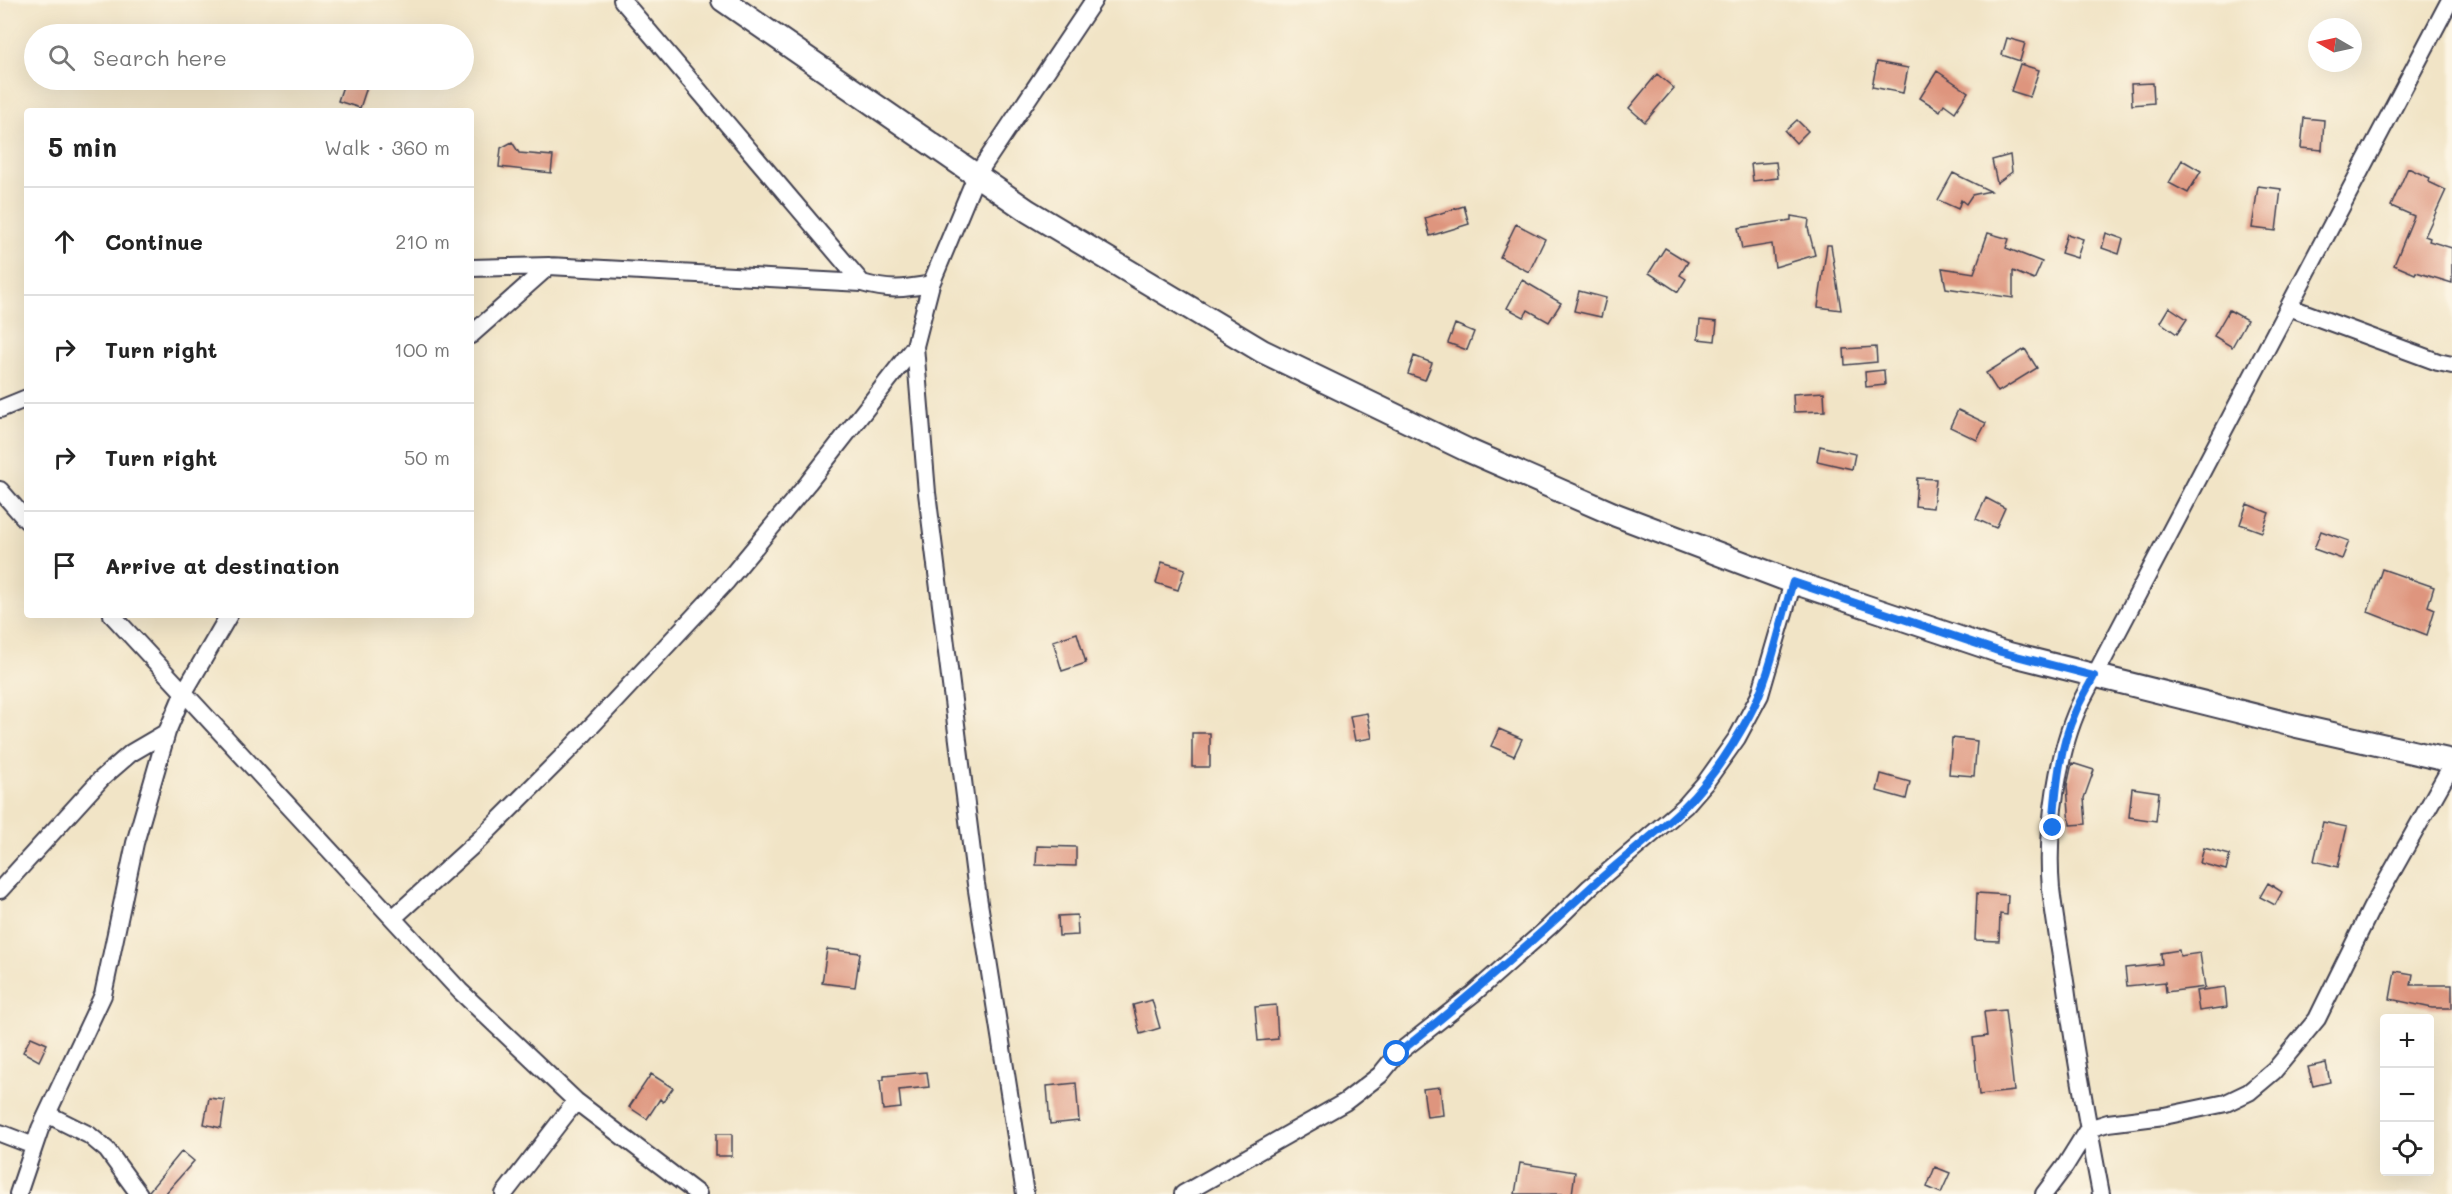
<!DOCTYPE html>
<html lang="en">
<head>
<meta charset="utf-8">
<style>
  body { margin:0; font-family:Mali,sans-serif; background:#f2f2f2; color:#222 }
  .controls { position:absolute; right:18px; bottom:18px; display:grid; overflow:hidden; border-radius:6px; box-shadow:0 6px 24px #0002 }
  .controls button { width:54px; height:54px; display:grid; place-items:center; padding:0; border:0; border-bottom:2px solid #e0e0e0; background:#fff; color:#222; font:30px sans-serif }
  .compass { position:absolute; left:2308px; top:18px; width:54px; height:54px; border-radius:50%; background:#fff; box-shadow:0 6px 24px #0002; rotate:279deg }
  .stop { position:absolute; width:18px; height:18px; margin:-14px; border:4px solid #1a73e8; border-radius:50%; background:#fff }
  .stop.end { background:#1a73e8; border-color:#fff; box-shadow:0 2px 6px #0008 }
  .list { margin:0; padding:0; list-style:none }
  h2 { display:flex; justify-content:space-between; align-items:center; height:78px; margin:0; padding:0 24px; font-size:26px }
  h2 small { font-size:20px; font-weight:400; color:#767676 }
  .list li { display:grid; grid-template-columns:39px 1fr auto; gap:18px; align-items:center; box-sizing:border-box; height:108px; padding:0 24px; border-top:2px solid #e0e0e0 }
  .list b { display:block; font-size:22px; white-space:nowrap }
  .list em { font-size:20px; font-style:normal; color:#767676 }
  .icon { flex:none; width:33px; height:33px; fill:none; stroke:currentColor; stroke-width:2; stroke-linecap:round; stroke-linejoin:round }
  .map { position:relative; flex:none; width:2452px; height:1194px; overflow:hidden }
  .search { position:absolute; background:#fff; box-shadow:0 6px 24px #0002; left:24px; top:24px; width:450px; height:66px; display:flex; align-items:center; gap:15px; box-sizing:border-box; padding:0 21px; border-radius:33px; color:#767676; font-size:22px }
  .panel { position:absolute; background:#fff; box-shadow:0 6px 24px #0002; left:24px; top:108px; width:450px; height:510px; border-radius:6px }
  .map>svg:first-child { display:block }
  .building { fill:#de957e }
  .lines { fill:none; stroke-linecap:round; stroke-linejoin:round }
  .street-casing { stroke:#413f50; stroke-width:20 }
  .secondary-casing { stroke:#413f50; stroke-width:26 }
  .street { stroke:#fff; stroke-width:16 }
  .secondary { stroke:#fff; stroke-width:22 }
  .route { stroke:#1a73e8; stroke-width:8 }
</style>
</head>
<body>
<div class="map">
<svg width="2452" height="1194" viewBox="0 0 2452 1194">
  <rect width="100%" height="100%" fill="#fcf5e5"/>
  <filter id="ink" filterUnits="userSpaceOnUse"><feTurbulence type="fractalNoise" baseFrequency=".0167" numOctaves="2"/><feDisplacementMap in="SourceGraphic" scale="12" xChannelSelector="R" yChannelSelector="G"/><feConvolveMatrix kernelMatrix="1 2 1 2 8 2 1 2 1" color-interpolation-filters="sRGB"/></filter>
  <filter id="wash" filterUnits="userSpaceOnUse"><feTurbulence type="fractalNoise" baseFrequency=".008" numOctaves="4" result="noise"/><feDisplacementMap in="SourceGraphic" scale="24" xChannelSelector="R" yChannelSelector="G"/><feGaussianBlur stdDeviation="1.35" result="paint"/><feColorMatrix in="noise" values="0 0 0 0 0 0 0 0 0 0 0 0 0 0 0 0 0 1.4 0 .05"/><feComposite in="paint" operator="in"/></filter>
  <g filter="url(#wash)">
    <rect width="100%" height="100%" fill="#f1e4c6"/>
    <g id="blocks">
      <path class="building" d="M 2007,38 L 2025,43 L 2020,61 L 2002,55 Z
        M 1877,62 L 1908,68 L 1903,93 L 1872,87 Z
        M 2020,64 L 2039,70 L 2030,97 L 2011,91 Z
        M 1937,71 L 1968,92 L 1955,112 L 1944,104 L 1940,111 L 1920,98 Z
        M 1657,74 L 1674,88 L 1645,122 L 1629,108 Z
        M 345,80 L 367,87 L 360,108 L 338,101 Z
        M 2153,83 L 2154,103 L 2132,105 L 2131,84 Z
        M 2304,118 L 2324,120 L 2322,150 L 2301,148 Z
        M 1797,120 L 1808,131 L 1796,143 L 1785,131 Z
        M 512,142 L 519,153 L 553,156 L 551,173 L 499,167 L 501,148 Z
        M 2010,155 L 2012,172 L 1997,183 L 1992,160 Z
        M 2182,160 L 2201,171 L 2188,193 L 2169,183 Z
        M 1776,162 L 1778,178 L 1753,181 L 1751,164 Z
        M 2408,168 L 2430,178 L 2429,182 L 2446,190 L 2425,236 L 2430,238 L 2429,241 L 2452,248 L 2452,283 L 2416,272 L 2415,274 L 2394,265 L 2414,216 L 2391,206 Z
        M 1953,173 L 1990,191 L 1972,195 L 1966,204 L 1961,200 L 1958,209 L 1938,200 Z
        M 2258,186 L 2281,189 L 2276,231 L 2252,228 Z
        M 1464,206 L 1469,224 L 1430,236 L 1425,218 Z
        M 1791,216 L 1809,219 L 1808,228 L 1815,255 L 1775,267 L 1772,244 L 1742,249 L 1738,228 L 1791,220 Z
        M 1516,224 L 1545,239 L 1529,272 L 1500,257 Z
        M 1988,233 L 2009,239 L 2006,248 L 2042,262 L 2034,280 L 2013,271 L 2013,298 L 1946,288 L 1942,268 L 1974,273 Z
        M 2106,233 L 2123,239 L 2119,254 L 2102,248 Z
        M 2067,234 L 2083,239 L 2077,258 L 2061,253 Z
        M 1827,245 L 1831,245 L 1841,310 L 1818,307 Z
        M 1665,248 L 1688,262 L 1680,275 L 1686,279 L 1678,292 L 1649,273 Z
        M 1522,280 L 1561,303 L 1549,322 L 1528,310 L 1524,317 L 1507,308 Z
        M 1579,291 L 1606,298 L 1601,317 L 1574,311 Z
        M 2169,307 L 2187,319 L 2177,334 L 2160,322 Z
        M 2229,310 L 2247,320 L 2232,347 L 2214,336 Z
        M 1700,320 L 1717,322 L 1715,341 L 1698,339 Z
        M 1455,324 L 1474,332 L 1467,350 L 1448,343 Z
        M 1876,347 L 1877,362 L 1845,365 L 1844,349 Z
        M 2025,349 L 2037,368 L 1998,392 L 1986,373 Z
        M 1414,356 L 1432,363 L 1425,380 L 1408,374 Z
        M 1884,370 L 1885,385 L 1866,387 L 1865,372 Z
        M 1824,392 L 1825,411 L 1794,412 L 1793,394 Z
        M 1958,410 L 1986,423 L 1977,440 L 1950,427 Z
        M 1820,446 L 1855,454 L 1852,469 L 1817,461 Z
        M 1917,478 L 1936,479 L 1933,508 L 1915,506 Z
        M 1986,498 L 2005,508 L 1996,528 L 1976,519 Z
        M 2247,504 L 2269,513 L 2262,532 L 2240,524 Z
        M 2321,531 L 2349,541 L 2342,559 L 2314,549 Z
        M 1162,562 L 1185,569 L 1178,590 L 1156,583 Z
        M 2382,569 L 2434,587 L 2428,606 L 2435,609 L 2427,635 L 2368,612 Z
        M 1077,633 L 1086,663 L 1062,671 L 1053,641 Z
        M 1367,713 L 1372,738 L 1355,741 L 1350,716 Z
        M 1499,729 L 1522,739 L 1514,756 L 1491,746 Z
        M 1192,733 L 1210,733 L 1210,767 L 1192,767 Z
        M 1952,738 L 1977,741 L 1974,776 L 1949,774 Z
        M 2072,763 L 2094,770 L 2084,798 L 2086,824 L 2070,825 L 2067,786 Z
        M 1881,774 L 1910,782 L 1906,799 L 1877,791 Z
        M 2132,788 L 2159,792 L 2156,821 L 2129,817 Z
        M 2323,822 L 2347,827 L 2338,867 L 2314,861 Z
        M 1037,846 L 1076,847 L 1076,866 L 1036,865 Z
        M 2204,848 L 2230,855 L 2226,870 L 2200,863 Z
        M 2268,883 L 2282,892 L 2275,905 L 2260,897 Z
        M 1977,893 L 2008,895 L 2007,915 L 2000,914 L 1999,941 L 1975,940 Z
        M 1077,915 L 1078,935 L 1059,936 L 1058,916 Z
        M 827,949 L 860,953 L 855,987 L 822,983 Z
        M 2179,950 L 2180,956 L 2200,953 L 2205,987 L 2166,992 L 2165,982 L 2127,986 L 2125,968 L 2162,964 L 2161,953 Z
        M 2395,971 L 2413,974 L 2411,985 L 2452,985 L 2452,1008 L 2432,1008 L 2390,999 Z
        M 2225,987 L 2227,1007 L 2199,1011 L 2196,991 Z
        M 1152,1000 L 1160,1028 L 1140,1034 L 1133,1005 Z
        M 1276,1005 L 1278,1039 L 1258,1041 L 1255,1007 Z
        M 2005,1010 L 2014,1091 L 1979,1095 L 1973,1038 L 1987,1036 L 1984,1012 Z
        M 31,1037 L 47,1044 L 39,1061 L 23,1052 Z
        M 2326,1063 L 2330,1082 L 2313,1086 L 2308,1067 Z
        M 927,1072 L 929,1087 L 899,1090 L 901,1108 L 883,1110 L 880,1080 L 884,1080 L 884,1076 Z
        M 651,1074 L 673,1088 L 663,1102 L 660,1099 L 647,1119 L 629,1107 Z
        M 1076,1083 L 1079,1121 L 1050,1124 L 1047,1086 Z
        M 1440,1087 L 1443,1115 L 1427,1117 L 1423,1089 Z
        M 209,1098 L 225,1100 L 221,1128 L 204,1124 Z
        M 716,1134 L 732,1134 L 732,1156 L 716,1156 Z
        M 182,1151 L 194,1161 L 165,1194 L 151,1194 L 149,1191 Z
        M 1520,1163 L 1575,1172 L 1572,1194 L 1515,1194 Z
        M 1935,1167 L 1950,1173 L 1941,1193 L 1927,1187 Z"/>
    </g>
  </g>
  <g filter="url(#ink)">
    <use href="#blocks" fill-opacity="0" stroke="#413f50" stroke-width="1.5"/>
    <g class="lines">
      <defs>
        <path id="street" d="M 622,0 L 862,283
          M 471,268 L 549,266 L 862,283 C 889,291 904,289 931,284
          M 2289,307 L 2438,362 L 2452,365
          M 471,335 L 549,266
          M 0,409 L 27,398
          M 0,490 L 27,521
          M 112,615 L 460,991 L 576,1101 L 698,1194
          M 0,890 L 101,779 L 131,753 L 167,732
          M 393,918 L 480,839 L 570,749 L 727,581 L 808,483 L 915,346
          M 47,1114 L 89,1135 L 107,1150 L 139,1194
          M 0,1133 L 34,1146
          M 18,1194 L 40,1129 L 103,995 L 135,843 L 167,732 L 183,694 L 229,615
          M 504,1194 L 576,1101
          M 1025,1194 L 976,884 L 927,493 L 915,346 L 931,284 L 976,176 L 1094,0
          M 1183,1194 L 1345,1102 L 1380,1075 L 1397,1054 L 1473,994 L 1550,926 L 1590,887 L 1685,806 L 1705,783 L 1737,738 L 1760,695 L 1793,582
          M 2044,1194 L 2065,1166 L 2088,1129 L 2108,1123 L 2164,1116 L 2226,1103 L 2249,1092 L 2274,1071 L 2317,1019 L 2371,909 L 2452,765
          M 2101,1194 C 2088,1126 2075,1057 2066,988 C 2061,955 2055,922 2051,889 C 2046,833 2057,748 2083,698 L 2450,0"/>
        <path id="secondary" d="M 723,0 L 1028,211 L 1262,351 L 1467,450 L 1616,515 L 1793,582 L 2001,652 L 2297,726 L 2452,761"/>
      </defs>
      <use href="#street" class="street-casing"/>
      <use href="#secondary" class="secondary-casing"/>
      <use href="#street" class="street"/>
      <use href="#secondary" class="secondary"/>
    </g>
  </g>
  <g class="lines" filter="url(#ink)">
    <path class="route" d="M 1397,1054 C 1465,1001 1527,946 1590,888 C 1620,860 1654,836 1683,808 C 1709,782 1732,748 1749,716 C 1771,676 1779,626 1793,582 L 2001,652 L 2094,676 C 2088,688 2080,700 2075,713 C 2059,748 2056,790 2053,828"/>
  </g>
</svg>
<div class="controls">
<button>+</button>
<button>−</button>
<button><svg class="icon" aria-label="locate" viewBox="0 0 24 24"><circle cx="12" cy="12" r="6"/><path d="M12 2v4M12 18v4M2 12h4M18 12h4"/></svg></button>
</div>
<svg class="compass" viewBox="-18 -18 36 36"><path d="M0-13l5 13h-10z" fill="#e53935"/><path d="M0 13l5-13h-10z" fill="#767676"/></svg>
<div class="stop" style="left:1397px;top:1054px"></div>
<div class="stop end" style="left:2053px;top:828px"></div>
<div class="search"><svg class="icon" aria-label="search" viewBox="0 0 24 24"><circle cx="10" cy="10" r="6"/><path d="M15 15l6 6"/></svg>Search here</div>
<section class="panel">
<h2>5 min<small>Walk · 360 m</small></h2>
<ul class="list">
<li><svg class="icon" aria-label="ahead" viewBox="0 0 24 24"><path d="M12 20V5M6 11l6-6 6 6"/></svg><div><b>Continue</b></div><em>210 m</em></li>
<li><svg class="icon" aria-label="right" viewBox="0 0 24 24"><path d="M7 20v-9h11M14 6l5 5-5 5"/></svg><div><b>Turn right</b></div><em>100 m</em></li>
<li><svg class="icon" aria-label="right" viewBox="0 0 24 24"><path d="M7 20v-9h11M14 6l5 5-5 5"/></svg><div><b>Turn right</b></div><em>50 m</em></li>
<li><svg class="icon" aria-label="arrive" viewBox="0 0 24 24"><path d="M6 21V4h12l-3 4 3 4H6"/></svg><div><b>Arrive at destination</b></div></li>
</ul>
</section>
</div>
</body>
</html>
